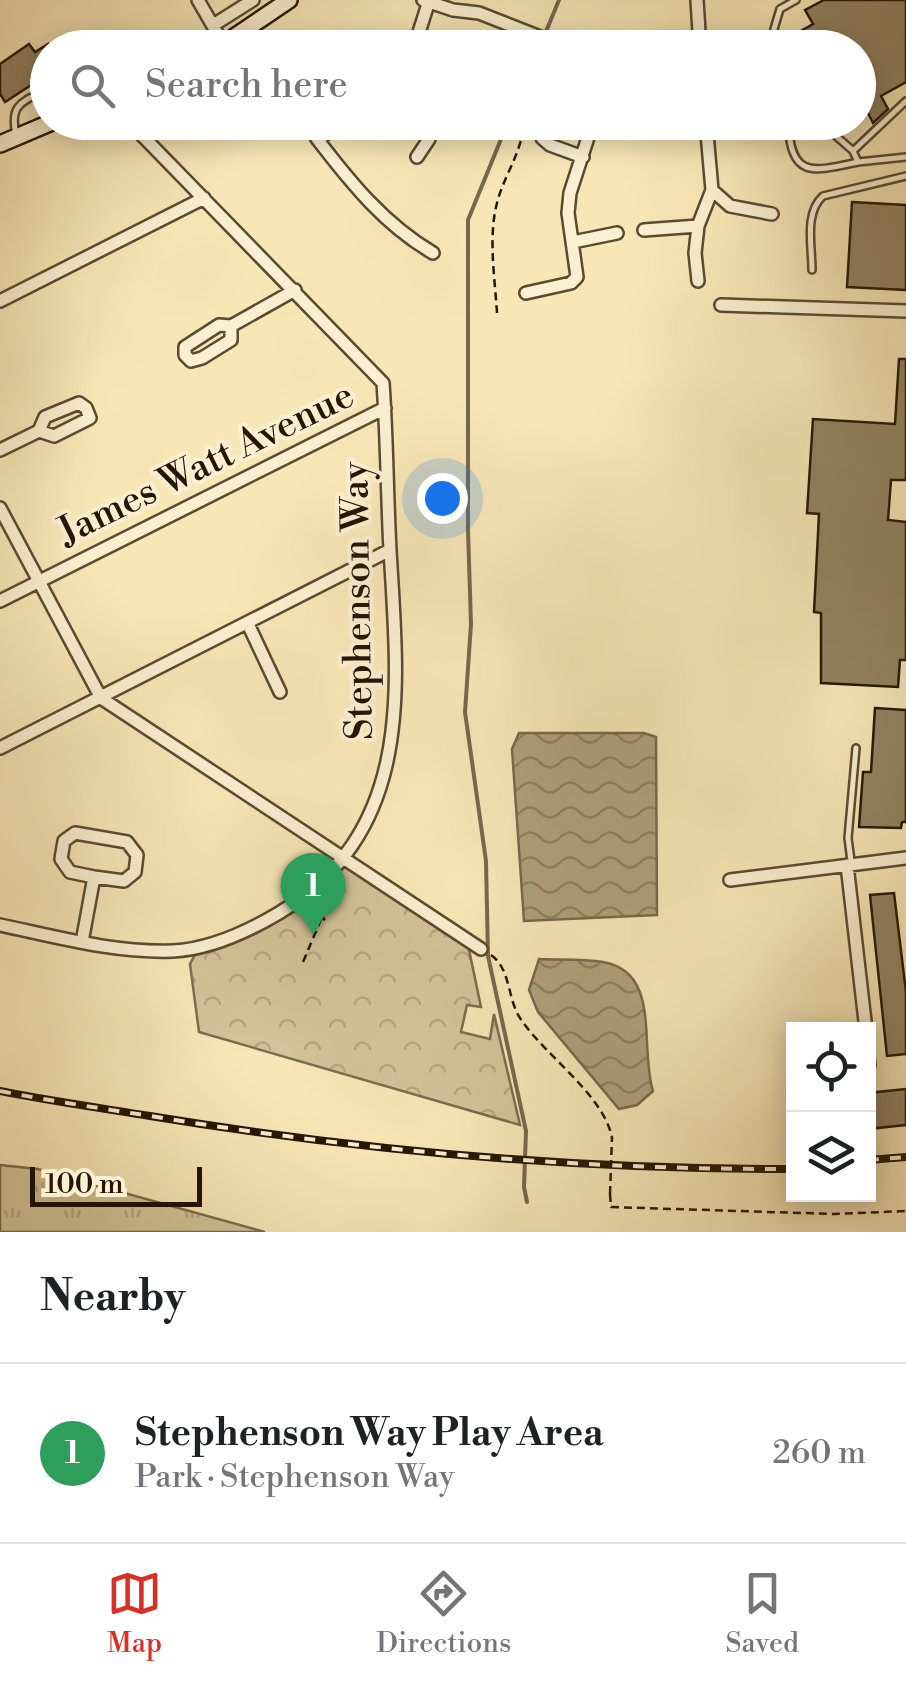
<!DOCTYPE html>
<html lang="en">
<head>
<meta charset="utf-8">
<style>
  body { margin:0; font-family:"Libre Bodoni",serif; background:#f2f2f2; color:#202124 }
  .controls { position:absolute; right:30px; bottom:30px; display:grid; overflow:hidden; border-radius:0px; box-shadow:0 5px 25px #0003 }
  .controls button { width:90px; height:90px; display:grid; place-items:center; padding:0; border:0; border-bottom:2px solid #e0e0e0; background:#fff; color:#202124; font:50px sans-serif }
  .scale { position:absolute; left:30px; bottom:25px; width:172px; box-sizing:border-box; padding-left:10px; border:5px solid #241603; border-top:0; font-size:28px; line-height:35px; white-space:nowrap; color:#241603; -webkit-text-stroke:8px #faefd0; paint-order:stroke }
  .you { position:absolute; left:442px; top:498px; width:35px; height:35px; margin:-25px; border:8px solid #fff; border-radius:50%; background:#1a73e8; box-shadow:0 0 0 15px #1a73e833 }
  .badge { display:grid; place-items:center; width:65px; height:65px; border-radius:50%; background:#d93025; color:#fff; font-size:32px; font-weight:700 }
  .pin { position:absolute; translate:-50% -82px; filter:drop-shadow(0 2px 5px #0008) }
  .pin::after { content:''; position:absolute; top:52px; width:35px; height:30px; background:inherit; clip-path:polygon(0 0,100% 0,50% 100%) }
  .list { margin:0; padding:0; list-style:none }
  h2 { display:flex; justify-content:space-between; align-items:center; height:130px; margin:0; padding:0 40px; font-size:42px }
  h2 small { font-size:32px; font-weight:400; color:#757577 }
  .list li { display:grid; grid-template-columns:65px 1fr auto; gap:30px; align-items:center; box-sizing:border-box; height:180px; padding:0 40px; border-top:2px solid #e0e0e0 }
  .list b { display:block; font-size:38px; white-space:nowrap }
  .list p { margin:0; font-size:32px; white-space:nowrap; color:#757577 }
  .list em { font-size:32px; font-style:normal; color:#757577 }
  .icon { flex:none; width:55px; height:55px; fill:none; stroke:currentColor; stroke-width:2; stroke-linecap:round; stroke-linejoin:round }
  .map { position:relative; flex:none; width:906px; height:1232px; overflow:hidden }
  .search { position:absolute; background:#fff; box-shadow:0 5px 25px #0003; left:30px; right:30px; top:30px; height:110px; display:flex; align-items:center; gap:25px; box-sizing:border-box; padding:0 35px; border-radius:55px; color:#757577; font-size:38px }
  .sheet { height:310px; background:#fff }
  nav { display:flex; justify-content:space-around; align-items:center; box-sizing:border-box; height:140px; border-top:2px solid #e0e0e0; background:#fff; font-size:28px; color:#757577 }
  nav a { display:grid; justify-items:center; gap:5px }
  nav .on { color:#d93025 }
  .map>svg:first-child { display:block }
  .grass { fill:url(#grass-tufts); stroke:#7c6c4e; stroke-width:2.5 }
  .park { fill:url(#park-crowns); stroke:#7c6c4e; stroke-width:2.5 }
  .water { fill:url(#water-waves); stroke:#77684a; stroke-width:2.5 }
  .lines { fill:none; stroke-linecap:round; stroke-linejoin:round }
  .stream { stroke:#77684a; stroke-width:4 }
  .building { fill:#928260; stroke:#241603; stroke-width:2.5 }
  .lane-casing { stroke:#594a30; stroke-width:10 }
  .street-casing { stroke:#594a30; stroke-width:16 }
  .secondary-casing { stroke:#241603; stroke-width:20 }
  .path { stroke:#241603; stroke-width:2.5; stroke-dasharray:8 5; stroke-linecap:butt }
  .lane { stroke:#faefd0; stroke-width:5 }
  .street { stroke:#faefd0; stroke-width:11 }
  .secondary { stroke:#faefd0; stroke-width:15 }
  .rail-casing { stroke:#241603; stroke-width:8 }
  .rail { stroke:#faefd0; stroke-width:4; stroke-dasharray:11; stroke-linecap:butt }
  .path-bridge { stroke:#241603; stroke-width:2.5; stroke-dasharray:8 5; stroke-linecap:butt }
  .labels { text-anchor:middle; dominant-baseline:central; stroke-width:8; stroke-linejoin:round; paint-order:stroke }
  .street-label { font-size:38px; fill:#241603; stroke:#faefd0 }
</style>
</head>
<body>
<div class="map">
<svg width="906" height="1232" viewBox="0 0 906 1232">
  <defs>
    <pattern id="grass-tufts" width="24" height="20" patternUnits="userSpaceOnUse" patternTransform="scale(2.5)"><rect width="24" height="20" fill="#d3c398"/><path d="M3 7l-1-3M5 7V3M7 7l1-3M15 17l-1-3M17 17v-4M19 17l1-3" fill="none" stroke="#b5a781"/></pattern>
    <pattern id="park-crowns" width="20" height="18" patternUnits="userSpaceOnUse" patternTransform="scale(2.5)"><rect width="20" height="18" fill="#d3c398"/><path d="M2 6a3 3 0 1 1 6 0M12 15a3 3 0 1 1 6 0" fill="none" stroke="#b5a781"/></pattern>
    <pattern id="water-waves" width="16" height="10" patternUnits="userSpaceOnUse" patternTransform="scale(2.5)"><rect width="16" height="10" fill="#af9f79"/><path d="M0 5q4-4 8 0t8 0" fill="none" stroke="#8e8161"/></pattern>
  </defs>
  <rect width="100%" height="100%" fill="#f7e6b6"/>
  <filter id="stains"><feTurbulence type="fractalNoise" baseFrequency=".002" numOctaves="4"/><feColorMatrix values="0 0 0 0 .2 0 0 0 0 .09 0 0 0 0 .02 0 0 0 .5 -.17"/></filter>
  <radialGradient id="worn" r=".72"><stop offset=".6" stop-color="#630" stop-opacity="0"/><stop offset="1" stop-color="#630" stop-opacity=".3"/></radialGradient>
  <path class="grass" d="M 0,1165 L 38,1169 L 265,1232 L 0,1232 Z"/>
  <path class="park" d="M 342,855 L 468,945 L 481,1007 L 467,1005 L 461,1032 L 490,1039 L 494,1014 L 520,1125 L 199,1032 L 190,964 L 196,953 L 257,933 L 299,906 L 301,898 Z"/>
  <path class="water" d="M 519,733 L 644,733 L 656,737 L 657,915 L 524,921 L 512,749 Z
    M 539,959 C 560,960 582,959 603,962 C 662,972 639,1047 653,1091 L 637,1105 L 619,1109 L 538,1012 L 529,990 Z"/>
  <g class="lines">
    <path class="stream" d="M 545,34 L 559,0
      M 508,122 L 468,220 L 468,531 L 471,624 L 465,712 L 486,861 L 488,956 L 526,1131 L 524,1187 L 527,1202"/>
  </g>
  <path class="building" d="M 824,0 L 906,0 L 906,82 L 881,96 L 888,109 L 873,123 L 866,109 L 858,114 L 858,48 L 789,48 L 785,40 L 813,24 L 805,10 Z
    M 29,44 L 35,52 L 48,44 L 48,74 L 5,102 L 0,94 L 0,64 Z
    M 852,202 L 906,205 L 906,290 L 847,287 Z
    M 899,359 L 906,359 L 906,480 L 891,480 L 888,520 L 906,522 L 906,660 L 900,660 L 898,687 L 821,683 L 821,613 L 814,612 L 819,514 L 807,513 L 813,419 L 895,424 Z
    M 875,708 L 906,710 L 906,822 L 902,822 L 901,828 L 859,827 L 863,772 L 871,772 Z
    M 894,893 L 906,992 L 906,1054 L 887,1056 L 870,895 Z
    M 906,1089 L 906,1125 L 868,1129 L 868,1093 Z"/>
  <g class="lines">
    <defs>
      <path id="lane" d="M 779,48 L 774,29 L 780,9 L 796,0
        M 906,101 L 853,151 L 858,162 L 906,157
        M 788,122 C 791,179 812,172 858,162
        M 820,122 L 852,150
        M 16,135 C 9,103 23,102 48,89
        M 812,270 C 812,246 804,213 823,196 L 906,176
        M 851,861 L 848,838 L 856,748"/>
      <path id="street" d="M 198,0 L 224,45
        M 423,0 L 453,10 L 479,13 L 568,48
        M 697,0 L 700,48
        M 215,24 L 253,0
        M 414,48 L 428,4
        M 306,122 L 318,140 L 341,122
        M 540,122 L 542,138 L 550,145 L 583,157
        M 627,122 L 649,132
        M 318,140 C 351,183 385,225 433,253
        M 417,157 L 429,139 L 429,122
        M 712,190 L 730,206 L 772,214
        M 644,230 L 698,226
        M 573,242 L 617,233
        M 698,281 L 695,253 L 698,226 L 712,190 L 706,122
        M 526,293 L 571,283 L 577,277 L 568,213 L 570,193 L 593,122
        M 0,301 L 204,198
        M 721,305 L 906,311
        M 231,326 L 231,340 L 202,358 L 191,361 L 185,355 L 185,347 L 219,325 L 231,326 L 295,290
        M 0,450 L 39,431 L 45,417 L 79,403 L 86,408 L 90,418 L 54,436 L 39,431
        M 0,508 L 101,698 L 481,949
        M 0,601 L 385,408
        M 248,624 L 280,692
        M 0,748 L 390,550
        M 847,865 L 866,1030
        M 730,880 L 906,858
        M 0,925 C 57,937 114,953 173,951 C 211,949 247,932 279,913 C 416,830 398,687 390,550 C 387,494 387,438 383,383 L 129,122
        M 82,942 L 94,877 L 124,881 L 135,872 L 137,855 L 127,842 L 75,833 L 64,841 L 61,859 L 70,872 L 94,877
        M 868,1056 L 869,1065"/>
      <path id="secondary" d="M 218,48 L 289,0
        M 0,144 L 52,122"/>
    </defs>
    <use href="#lane" class="lane-casing"/>
    <use href="#street" class="street-casing"/>
    <use href="#secondary" class="secondary-casing"/>
    <path class="path" d="M 497,313 C 495,279 488,237 497,203 C 504,175 522,153 524,122
      M 312,907 L 325,920
      M 491,955 C 511,969 507,998 520,1018 C 545,1056 602,1093 612,1137
      M 303,962 L 322,917
      M 610,1194 L 611,1207 L 834,1214 L 906,1211"/>
    <use href="#lane" class="lane"/>
    <use href="#street" class="street"/>
    <use href="#secondary" class="secondary"/>
    <defs>
      <path id="rail" d="M 0,1091 C 50,1101 100,1108 150,1116 C 364,1151 577,1170 794,1169
        M 868,1160 L 906,1157"/>
    </defs>
    <use href="#rail" class="rail-casing"/>
    <use href="#rail" class="rail"/>
    <path class="path-bridge" d="M 610,1194 L 612,1137"/>
  </g>
  <g class="labels">
    <g class="street-label">
      <text transform="translate(206 464) rotate(-26)">James Watt Avenue</text>
      <text transform="translate(358 601) rotate(-91)">Stephenson Way</text>
    </g>
  </g>
  <rect width="100%" height="100%" filter="url(#stains)"/>
  <rect width="100%" height="100%" fill="url(#worn)"/>
</svg>
<div class="controls">
<button><svg class="icon" aria-label="locate" viewBox="0 0 24 24"><circle cx="12" cy="12" r="6"/><path d="M12 2v4M12 18v4M2 12h4M18 12h4"/></svg></button>
<button><svg class="icon" aria-label="layers" viewBox="0 0 24 24"><path d="M12 4l9 5-9 5-9-5zM3 14l9 5 9-5"/></svg></button>
</div>
<div class="scale">100 m</div>
<div class="you"></div>
<div class="pin badge" style="left:313px;top:935px;background:#2e9e5b">1</div>
<div class="search"><svg class="icon" aria-label="search" viewBox="0 0 24 24"><circle cx="10" cy="10" r="6"/><path d="M15 15l6 6"/></svg>Search here</div>
</div>
<section class="sheet">
<h2>Nearby<small></small></h2>
<ul class="list">
<li><span class="badge" style="background:#2e9e5b">1</span><div><b>Stephenson Way Play Area</b><p>Park · Stephenson Way</p></div><em>260 m</em></li>
</ul>
</section>
<nav>
<a class="on"><svg class="icon" aria-label="map" viewBox="0 0 24 24"><path d="M3 6l6-2 6 2 6-2v14l-6 2-6-2-6 2zM9 4v14M15 6v14"/></svg>Map</a>
<a><svg class="icon" aria-label="directions" viewBox="0 0 24 24"><path d="M12 3l9 9-9 9-9-9zM9 14v-3h6M13 9l2 2-2 2"/></svg>Directions</a>
<a><svg class="icon" aria-label="saved" viewBox="0 0 24 24"><path d="M7 4h10v16l-5-4-5 4z"/></svg>Saved</a>
</nav>
</body>
</html>
